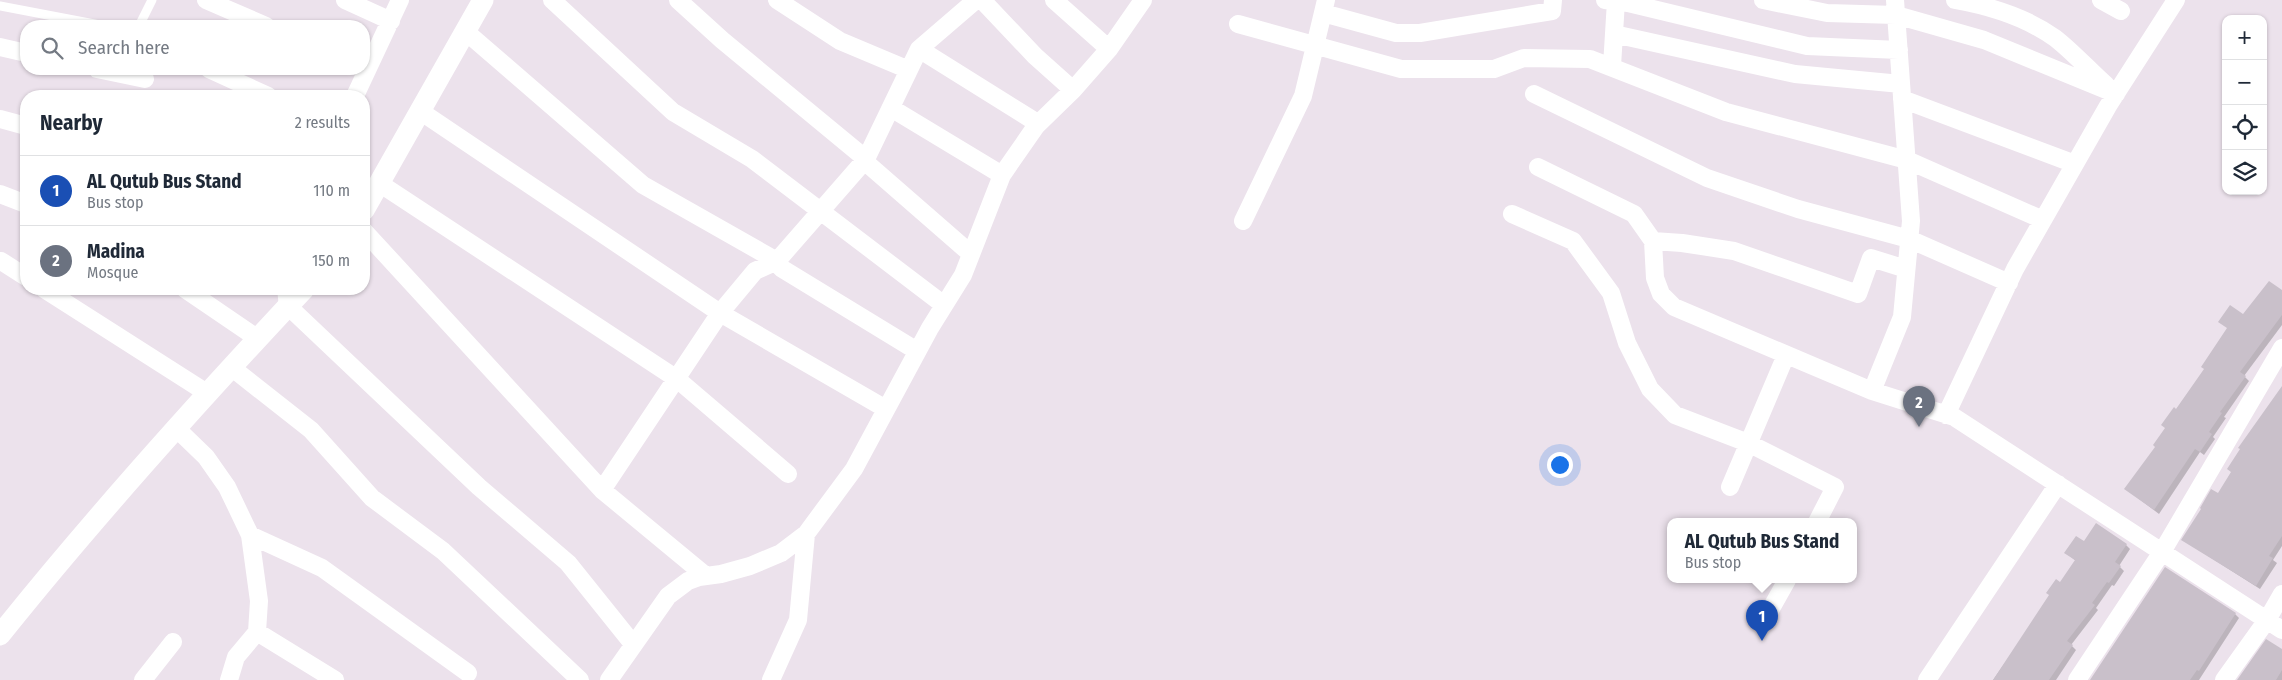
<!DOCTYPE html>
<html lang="en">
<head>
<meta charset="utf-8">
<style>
  body { margin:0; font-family:"Fira Sans Condensed",sans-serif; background:#f2f2f3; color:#1f2937 }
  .controls { position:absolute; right:15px; top:15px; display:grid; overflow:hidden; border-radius:10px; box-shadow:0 1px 4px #0004 }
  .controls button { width:45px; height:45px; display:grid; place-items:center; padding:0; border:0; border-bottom:1px solid #e0e1e3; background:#fff; color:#1f2937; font:25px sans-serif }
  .you { position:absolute; left:1559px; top:464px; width:18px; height:18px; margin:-12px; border:4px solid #fff; border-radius:50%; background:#1a73e8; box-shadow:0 0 0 8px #1a73e833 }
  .badge { display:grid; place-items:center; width:32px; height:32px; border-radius:50%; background:#0f766e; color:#fff; font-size:16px; font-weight:700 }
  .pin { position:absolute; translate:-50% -41px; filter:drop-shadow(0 1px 2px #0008) }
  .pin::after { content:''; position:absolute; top:26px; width:18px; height:15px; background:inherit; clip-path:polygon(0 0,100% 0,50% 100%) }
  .popup { position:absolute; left:1667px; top:518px; width:190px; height:65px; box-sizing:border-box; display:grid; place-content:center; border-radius:10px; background:#fff; filter:drop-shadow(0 1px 4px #0005); font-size:16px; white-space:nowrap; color:#747a83 }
  .popup b { font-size:19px; color:#1f2937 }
  .popup::after { content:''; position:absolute; left:50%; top:100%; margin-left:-10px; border:10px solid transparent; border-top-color:#fff }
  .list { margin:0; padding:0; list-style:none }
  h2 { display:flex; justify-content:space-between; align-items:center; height:65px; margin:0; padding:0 20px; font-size:21px }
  h2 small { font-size:16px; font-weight:400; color:#747a83 }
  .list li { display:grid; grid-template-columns:32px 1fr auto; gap:15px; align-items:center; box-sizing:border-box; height:70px; padding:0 20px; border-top:1px solid #e0e1e3 }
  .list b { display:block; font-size:19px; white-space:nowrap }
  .list p { margin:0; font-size:16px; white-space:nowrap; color:#747a83 }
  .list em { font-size:16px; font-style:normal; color:#747a83 }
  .icon { flex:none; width:28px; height:28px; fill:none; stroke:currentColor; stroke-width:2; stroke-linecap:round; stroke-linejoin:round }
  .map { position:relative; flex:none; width:2282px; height:680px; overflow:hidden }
  .search { position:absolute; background:#fff; box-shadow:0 1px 4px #0004; left:20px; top:20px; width:350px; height:55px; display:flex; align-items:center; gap:12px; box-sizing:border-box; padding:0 18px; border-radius:20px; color:#747a83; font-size:19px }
  .panel { position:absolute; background:#fff; box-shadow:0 1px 4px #0004; left:20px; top:90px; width:350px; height:205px; border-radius:20px }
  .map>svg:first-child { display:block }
  .shadow { fill:#0003 }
  .building { fill:#c9c0ca }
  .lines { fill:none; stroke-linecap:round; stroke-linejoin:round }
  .service { stroke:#fff; stroke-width:9 }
  .minor { stroke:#fff; stroke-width:18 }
  .tertiary { stroke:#fff; stroke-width:21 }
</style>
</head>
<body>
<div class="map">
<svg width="2282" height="680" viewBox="0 0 2282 680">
  <rect width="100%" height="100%" fill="#ece2ec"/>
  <path class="shadow" d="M 2282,291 L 2282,325 L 2244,376 L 2249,381 L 2224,417 L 2226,418 L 2213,437 L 2215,439 L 2204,455 L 2200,452 L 2159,514 L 2126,489 L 2157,447 L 2176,410 L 2243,315 Z
    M 2282,388 L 2282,546 L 2273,560 L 2277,563 L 2260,589 L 2183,540 L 2218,495 Z
    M 2084,543 L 2126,545 L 2130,549 L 2119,566 L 2124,571 L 2114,586 L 2112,585 L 2096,608 L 2098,610 L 2071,645 L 2076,650 L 2056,680 L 1993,680 L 2076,561 L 2066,553 Z
    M 2235,614 L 2239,618 L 2199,680 L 2091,680 Z
    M 2282,651 L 2282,680 L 2239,680 Z"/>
  <path class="building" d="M 2269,281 L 2282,290 L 2282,315 L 2240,372 L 2246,376 L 2220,412 L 2222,413 L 2209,432 L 2212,434 L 2200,452 L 2195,449 L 2154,510 L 2124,489 L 2155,447 L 2153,445 L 2165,428 L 2161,425 L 2174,407 L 2176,409 L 2204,369 L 2201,367 L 2227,328 L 2218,322 L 2230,305 L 2243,314 Z
    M 2282,386 L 2282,536 L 2269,556 L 2273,558 L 2256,586 L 2181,540 L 2201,509 L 2200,508 L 2211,489 L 2218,493 L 2231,472 L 2227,469 L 2240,449 L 2238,448 Z
    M 2096,523 L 2127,544 L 2115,562 L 2121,566 L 2109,583 L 2107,582 L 2092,603 L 2095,605 L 2067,641 L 2073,645 L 2049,680 L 1993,680 L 2049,595 L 2046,593 L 2056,579 L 2060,582 L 2075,560 L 2064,553 L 2076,536 L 2084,541 Z
    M 2165,567 L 2236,613 L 2199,671 L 2197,670 L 2190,680 L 2090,680 Z
    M 2266,639 L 2282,649 L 2282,670 L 2276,680 L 2237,680 Z"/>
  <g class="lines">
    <path class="service" d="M 0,6 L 105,26
      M 139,26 L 152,0"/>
    <path class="minor" d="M 206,0 L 266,26
      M 345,0 L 391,21
      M 552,0 L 673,112 L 752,159 L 944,305
      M 678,0 L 722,40 L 866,159
      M 777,0 L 840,41 L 909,70
      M 982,0 L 1035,56 L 1073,90
      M 1054,0 L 1109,49
      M 1605,0 L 1628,3 L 1807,46 L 1899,50
      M 1763,0 L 1827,13 L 1896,15 L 1984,40 L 2116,94
      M 1955,0 C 1989,6 2027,18 2055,38 C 2073,52 2089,70 2106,85
      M 2101,0 L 2121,11
      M 1323,13 L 1396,33 L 1420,33 L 1552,11 L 1553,0
      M 1238,24 L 1401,69 L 1494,69 L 1524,58 L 1590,59 L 1726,112 L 1907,160 L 2043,220
      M 465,31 L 643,185 L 777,261
      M 1614,34 L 1795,74 L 1901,84
      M 0,47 L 26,53
      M 919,49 L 1031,119 L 1036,126
      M 1612,66 L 1616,1
      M 97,69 L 145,79
      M 209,69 L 268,96
      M 1534,94 L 1707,178 L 1798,209 L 1909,239 L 2009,283
      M 355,96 L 400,0
      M 1902,99 L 2075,164
      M 891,108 L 1002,175
      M 420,111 L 720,313 L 886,409
      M 0,119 L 26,126
      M 870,166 L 971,254
      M 1538,167 L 1634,214 L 1653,241 L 1655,278 L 1661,294 L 1674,307 L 1872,391 L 1954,417 L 2282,630
      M 379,183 L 677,379 L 788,474
      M 0,194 L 26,204
      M 1512,214 L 1573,241 L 1611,293 L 1627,343 L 1650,389 L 1675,415 L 1748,443 L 1835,487 L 1817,522
      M 1243,221 L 1303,96 L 1326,0
      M 364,231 L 602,490 L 706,576
      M 1653,241 L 1682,243 L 1734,251 L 1858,294 L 1871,258 L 1906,269
      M 1,261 L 26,277
      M 781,268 L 917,351
      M 44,289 L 207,393
      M 185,289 L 257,338
      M 286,289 L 288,306 L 479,487 L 568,563 L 633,644
      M 231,367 L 311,430 L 372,498 L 443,551 L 580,680
      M 1872,391 L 1902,317 L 1911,221 L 1895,0
      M 1946,415 L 2015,269 L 2108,106 L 2176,0
      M 176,428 L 206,457 L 227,487 L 250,535 L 259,601 L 257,632 L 236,657 L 229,680
      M 1730,487 L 1786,355
      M 602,490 L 720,313 L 755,271 L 777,261 L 866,159 L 919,49 L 976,0
      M 250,535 L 322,568 L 468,673
      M 1768,614 L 1787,580
      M 257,632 L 335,680
      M 143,680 L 173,642
      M 609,680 L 668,596 L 688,581 L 699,577 L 721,574 L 750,566 L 781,553 L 806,534 L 854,469 L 930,328 L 963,275 L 1002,175 L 1036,126 L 1073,90 L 1109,49 L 1143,0
      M 771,680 L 798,620 L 806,534
      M 1927,680 L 2058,484
      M 2077,680 L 2162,552 L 2282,348
      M 2224,680 L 2267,620 L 2282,594"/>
    <path class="tertiary" d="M 364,210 L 483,0
      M 0,635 C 96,515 199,401 304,289"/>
  </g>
</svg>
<div class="controls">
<button>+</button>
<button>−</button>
<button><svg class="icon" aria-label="locate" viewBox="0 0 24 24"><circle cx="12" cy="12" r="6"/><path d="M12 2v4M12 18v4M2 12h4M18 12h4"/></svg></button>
<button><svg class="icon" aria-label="layers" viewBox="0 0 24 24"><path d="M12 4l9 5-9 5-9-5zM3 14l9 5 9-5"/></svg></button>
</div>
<div class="you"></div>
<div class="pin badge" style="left:1762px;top:641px;background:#1a4fb4">1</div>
<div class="popup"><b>AL Qutub Bus Stand</b>Bus stop</div>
<div class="pin badge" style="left:1919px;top:427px;background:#6b7280">2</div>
<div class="search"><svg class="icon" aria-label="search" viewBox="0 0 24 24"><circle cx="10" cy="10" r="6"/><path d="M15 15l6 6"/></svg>Search here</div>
<section class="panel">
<h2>Nearby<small>2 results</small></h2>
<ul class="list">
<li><span class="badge" style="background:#1a4fb4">1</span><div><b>AL Qutub Bus Stand</b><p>Bus stop</p></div><em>110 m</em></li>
<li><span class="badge" style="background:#6b7280">2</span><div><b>Madina</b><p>Mosque</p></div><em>150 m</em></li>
</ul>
</section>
</div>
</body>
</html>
